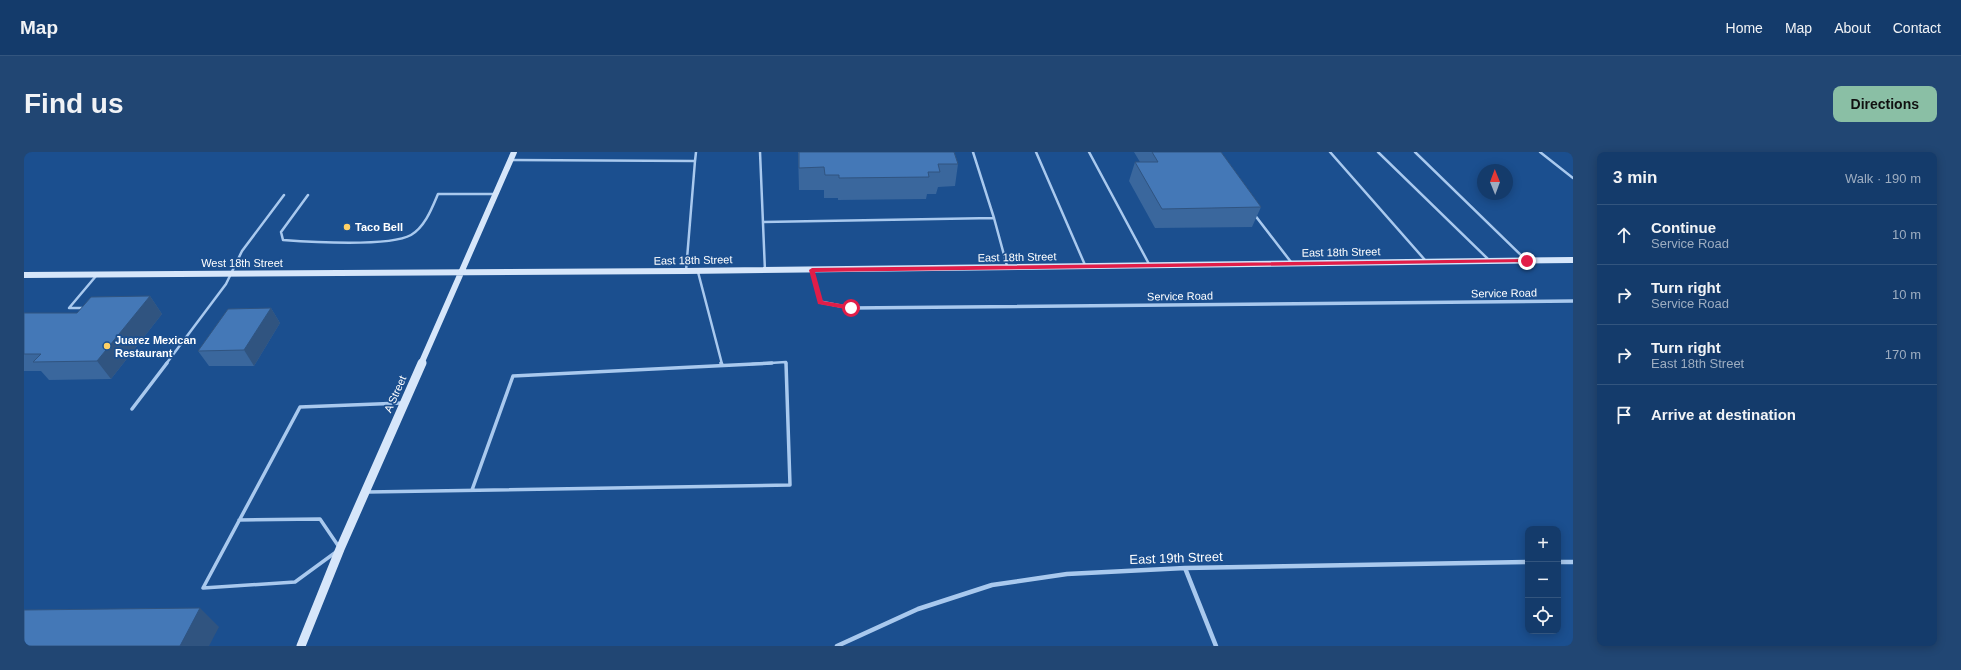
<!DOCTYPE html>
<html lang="en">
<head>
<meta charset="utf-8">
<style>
  body { margin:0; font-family:Arial,sans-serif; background:#214673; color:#f1f3f6 }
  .controls { position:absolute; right:12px; bottom:12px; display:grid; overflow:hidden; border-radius:8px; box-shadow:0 2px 10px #0003 }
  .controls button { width:36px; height:36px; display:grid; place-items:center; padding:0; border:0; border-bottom:1px solid #33557e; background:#143b6b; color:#f1f3f6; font:20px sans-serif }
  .compass { position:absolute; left:1453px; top:12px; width:36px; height:36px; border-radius:50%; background:#143b6b; box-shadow:0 2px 10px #0003; rotate:359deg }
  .stop { position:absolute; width:12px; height:12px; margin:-9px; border:3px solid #e11d48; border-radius:50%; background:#fff }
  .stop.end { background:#e11d48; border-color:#fff; box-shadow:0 1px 4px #0008 }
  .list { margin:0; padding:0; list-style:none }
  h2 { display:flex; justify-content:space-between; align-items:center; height:52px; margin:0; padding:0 16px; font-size:17px }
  h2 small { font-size:13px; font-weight:400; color:#9dadc1 }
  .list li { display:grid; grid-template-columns:26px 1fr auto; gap:12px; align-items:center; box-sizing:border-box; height:60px; padding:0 16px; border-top:1px solid #33557e }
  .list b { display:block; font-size:15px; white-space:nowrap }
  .list p { margin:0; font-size:13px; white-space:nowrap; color:#9dadc1 }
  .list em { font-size:13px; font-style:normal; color:#9dadc1 }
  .icon { flex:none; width:22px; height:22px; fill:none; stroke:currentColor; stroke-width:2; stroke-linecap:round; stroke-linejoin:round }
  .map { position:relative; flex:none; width:1549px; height:494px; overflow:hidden; border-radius:8px }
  header { display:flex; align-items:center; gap:24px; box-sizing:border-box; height:56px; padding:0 20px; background:#143b6b; border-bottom:1px solid #33557e }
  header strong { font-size:19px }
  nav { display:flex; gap:22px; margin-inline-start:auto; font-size:14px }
  .intro { display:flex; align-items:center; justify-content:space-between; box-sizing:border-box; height:96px; padding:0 24px }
  h1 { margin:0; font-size:28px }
  .button { padding:10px 18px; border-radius:8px; background:#8abfa5; color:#111; font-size:14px; font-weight:700 }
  main { display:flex; gap:24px; padding:0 24px }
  aside { flex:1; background:#143b6b; border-radius:8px; box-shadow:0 2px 10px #0003 }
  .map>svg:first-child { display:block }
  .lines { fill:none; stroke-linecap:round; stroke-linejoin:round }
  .lane-far1 { stroke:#a9c9ee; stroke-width:2.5 }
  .lane { stroke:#a9c9ee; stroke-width:3.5 }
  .street-far1 { stroke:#a9c9ee; stroke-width:3.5 }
  .street { stroke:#a9c9ee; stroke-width:4.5 }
  .secondary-far1 { stroke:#d6e6fa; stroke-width:6 }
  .secondary { stroke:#d6e6fa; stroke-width:9 }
  .wall { fill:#3a679d }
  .shaded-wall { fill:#305480 }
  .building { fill:#4478b7; stroke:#305480 }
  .route { fill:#e11d48 }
  .poi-dot { fill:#ffd166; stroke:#1b4f8f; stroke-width:1.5 }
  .labels { text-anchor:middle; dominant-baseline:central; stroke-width:3.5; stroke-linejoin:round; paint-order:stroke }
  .poi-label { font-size:11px; font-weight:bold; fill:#fff; stroke:#1b4f8f; text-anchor:start }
  .street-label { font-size:11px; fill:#fff; stroke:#1b4f8f }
  .near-street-label { font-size:13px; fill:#fff; stroke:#1b4f8f }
</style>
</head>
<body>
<header>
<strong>Map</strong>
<nav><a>Home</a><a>Map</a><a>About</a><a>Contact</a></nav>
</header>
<div class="intro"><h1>Find us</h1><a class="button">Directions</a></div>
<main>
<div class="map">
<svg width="1549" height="494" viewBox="0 0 1549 494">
  <rect width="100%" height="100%" fill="#1b4f8f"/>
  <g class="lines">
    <path class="lane-far1" d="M 736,0 L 741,119
      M 1012,0 L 1061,113
      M 1065,0 L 1125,112
      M 1306,0 L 1401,108
      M 1354,0 L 1465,108
      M 1391,0 L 1502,108
      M 1516,0 L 1549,26
      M 486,8 L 671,9 L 662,119
      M 671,9 L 672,0
      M 284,43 L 257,80 L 259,88 C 285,90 366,95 387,83 C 401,75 408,56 414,42 L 470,42
      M 1230,62 L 1267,110
      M 970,66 L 983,114
      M 739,70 L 970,66 L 949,0
      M 674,120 L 698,212
      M 61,156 L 45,156 L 72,124
      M 142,212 L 202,132 L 218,99 L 260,43
      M 728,212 L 762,210 L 762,212"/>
    <path class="lane" d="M 697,211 L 698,213
      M 108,257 L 143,211
      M 448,338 L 489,224 L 748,211
      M 344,340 L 766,333 L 762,211
      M 215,368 L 296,367 L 315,395
      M 179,436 L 276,255 L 378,251
      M 179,436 L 271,430 L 312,400"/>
    <path class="street-far1" d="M 788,118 L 796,150 L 827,156 L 1549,149"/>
    <path class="street" d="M 1534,410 L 1549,410
      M 1161,416 L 1192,494
      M 813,494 L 894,457 L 968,433 L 1043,422 L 1161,416 L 1504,410"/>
    <path class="secondary-far1" d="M 0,123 L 662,119 L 1549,108
      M 397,212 L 490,0"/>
    <path class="secondary" d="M 277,494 L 316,397 L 398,211"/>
  </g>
  <path class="wall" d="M 774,0 L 930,0 L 934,12 L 931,34 L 914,35 L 912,42 L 903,42 L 902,47 L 814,48 L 814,46 L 800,46 L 800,38 L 775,38 Z
    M 1110,0 L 1197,0 L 1237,55 L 1228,75 L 1131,76 L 1105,29 L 1111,10 L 1116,10 Z
    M 126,144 L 138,162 L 87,227 L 25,228 L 17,219 L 0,219 L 0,161 L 53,161 Z
    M 247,156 L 256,171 L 230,214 L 185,214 L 174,199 Z"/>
  <path class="shaded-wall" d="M 126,144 L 138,162 L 87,227 L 73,209 Z
    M 247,156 L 256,171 L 230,214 L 220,198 Z
    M 176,456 L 195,475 L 185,494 L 156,494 Z"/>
  <path class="building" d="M 775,0 L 930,0 L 934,12 L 914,12 L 916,20 L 904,20 L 905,25 L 815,26 L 815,23 L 801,23 L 800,15 L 775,16 Z
    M 1128,0 L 1197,0 L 1237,55 L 1138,57 L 1111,10 L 1134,10 Z
    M 126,144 L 73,209 L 9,210 L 17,202 L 0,202 L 0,161 L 53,161 L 67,145 Z
    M 247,156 L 220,198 L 174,199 L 204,157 Z
    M 176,456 L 156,494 L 0,494 L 0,458 Z"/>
  <path class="route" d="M 1503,107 L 1505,110 L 791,120 L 799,149 L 829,154 L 830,156 L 827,158 L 794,152 L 785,118 L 788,116 Z"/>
  <g class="poi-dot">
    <circle cx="323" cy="75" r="4"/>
    <circle cx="83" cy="194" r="4"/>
  </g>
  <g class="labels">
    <g class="poi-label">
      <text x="331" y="75">Taco Bell</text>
      <text x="91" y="188">Juarez Mexican<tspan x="91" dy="13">Restaurant</tspan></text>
    </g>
    <g class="street-label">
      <text transform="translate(1317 100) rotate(-1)">East 18th Street</text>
      <text transform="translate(993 105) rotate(-1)">East 18th Street</text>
      <text transform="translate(669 108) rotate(-1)">East 18th Street</text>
      <text x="218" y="111">West 18th Street</text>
      <text transform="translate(1480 141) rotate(-1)">Service Road</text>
      <text transform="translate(1156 144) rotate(-1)">Service Road</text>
      <text transform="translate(371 242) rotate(-66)">A Street</text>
    </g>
    <g class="near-street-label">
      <text transform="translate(1152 406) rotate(-2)">East 19th Street</text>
    </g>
  </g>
</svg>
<div class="controls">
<button>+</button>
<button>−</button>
<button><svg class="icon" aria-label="locate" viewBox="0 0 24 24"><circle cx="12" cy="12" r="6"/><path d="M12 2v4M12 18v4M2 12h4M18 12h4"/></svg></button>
</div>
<svg class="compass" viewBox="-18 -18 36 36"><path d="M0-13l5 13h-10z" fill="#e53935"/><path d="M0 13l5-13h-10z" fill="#9dadc1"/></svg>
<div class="stop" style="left:827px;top:156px"></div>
<div class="stop end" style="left:1503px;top:109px"></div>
</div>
<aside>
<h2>3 min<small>Walk · 190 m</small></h2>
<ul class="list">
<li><svg class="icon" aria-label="ahead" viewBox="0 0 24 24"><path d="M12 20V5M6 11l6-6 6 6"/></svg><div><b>Continue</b><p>Service Road</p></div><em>10 m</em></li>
<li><svg class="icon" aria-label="right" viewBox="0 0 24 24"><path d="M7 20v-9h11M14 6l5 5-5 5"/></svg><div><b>Turn right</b><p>Service Road</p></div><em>10 m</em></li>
<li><svg class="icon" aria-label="right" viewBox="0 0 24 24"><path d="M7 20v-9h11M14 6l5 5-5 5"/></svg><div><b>Turn right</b><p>East 18th Street</p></div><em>170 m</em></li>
<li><svg class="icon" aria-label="arrive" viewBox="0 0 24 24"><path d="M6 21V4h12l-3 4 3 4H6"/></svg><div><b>Arrive at destination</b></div></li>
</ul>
</aside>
</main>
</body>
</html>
